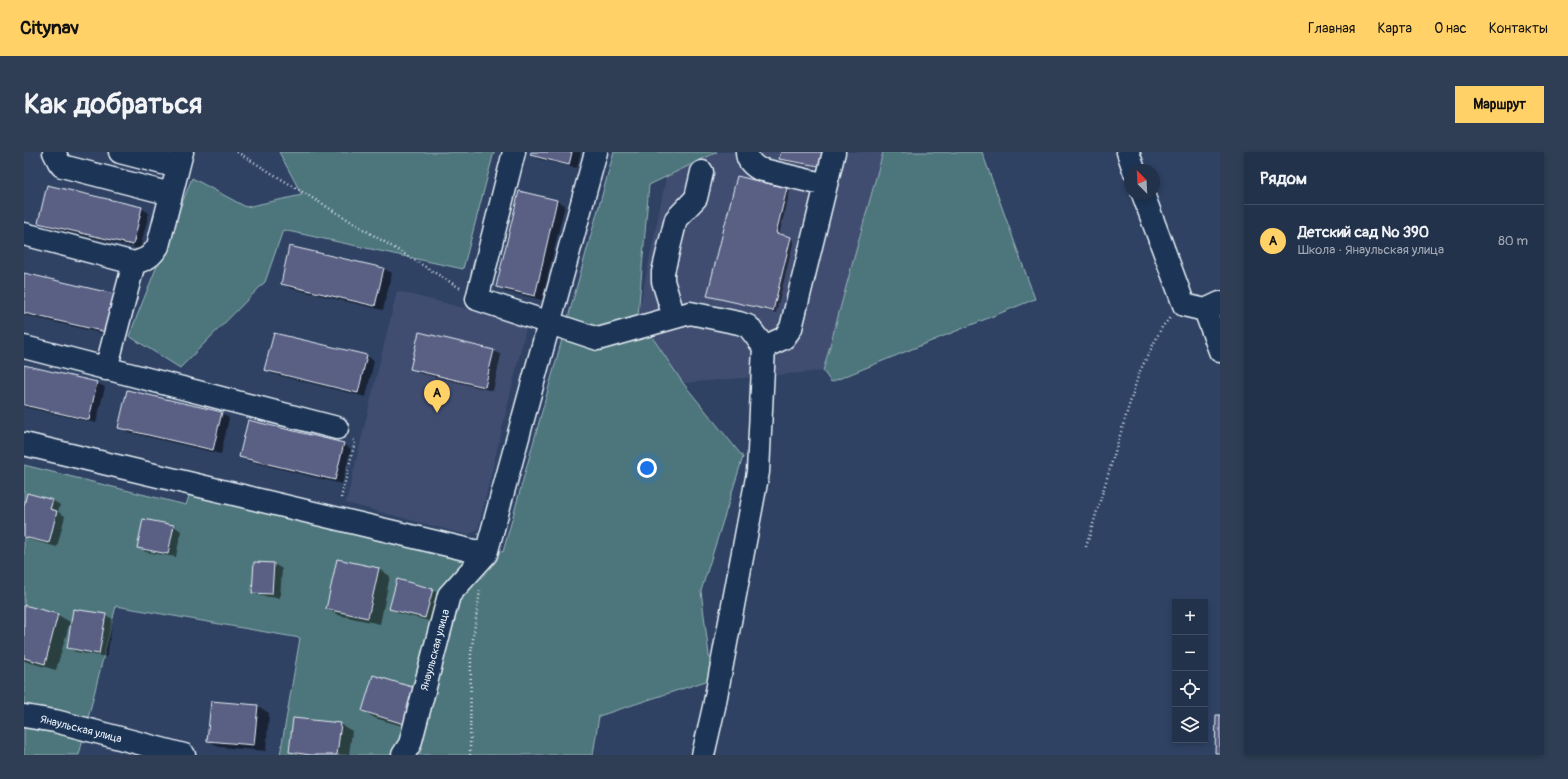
<!DOCTYPE html>
<html lang="ru">
<head>
<meta charset="utf-8">
<style>
  body { margin:0; font-family:Pangolin,sans-serif; background:#2f3e55; color:#f1f3f6 }
  .controls { position:absolute; right:12px; bottom:12px; display:grid; overflow:hidden; border-radius:0px; box-shadow:0 2px 6px #0003 }
  .controls button { width:36px; height:36px; display:grid; place-items:center; padding:0; border:0; border-bottom:1px solid #404d63; background:#23324b; color:#f1f3f6; font:20px sans-serif }
  .compass { position:absolute; left:1100px; top:12px; width:36px; height:36px; border-radius:50%; background:#23324b; box-shadow:0 2px 6px #0003; rotate:336deg }
  .you { position:absolute; left:623px; top:316px; width:14px; height:14px; margin:-10px; border:3px solid #fff; border-radius:50%; background:#1a73e8; box-shadow:0 0 0 6px #1a73e833 }
  .badge { display:grid; place-items:center; width:26px; height:26px; border-radius:50%; background:#ffd166; color:#111; font-size:13px; font-weight:700 }
  .pin { position:absolute; translate:-50% -33px; filter:drop-shadow(0 1px 2px #0008) }
  .pin::after { content:''; position:absolute; top:21px; width:14px; height:12px; background:inherit; clip-path:polygon(0 0,100% 0,50% 100%) }
  .list { margin:0; padding:0; list-style:none }
  h2 { display:flex; justify-content:space-between; align-items:center; height:52px; margin:0; padding:0 16px; font-size:17px }
  h2 small { font-size:13px; font-weight:400; color:#a3aab5 }
  .list li { display:grid; grid-template-columns:26px 1fr auto; gap:12px; align-items:center; box-sizing:border-box; height:72px; padding:0 16px; border-top:1px solid #404d63 }
  .list b { display:block; font-size:15px; white-space:nowrap }
  .list p { margin:0; font-size:13px; white-space:nowrap; color:#a3aab5 }
  .list em { font-size:13px; font-style:normal; color:#a3aab5 }
  .icon { flex:none; width:22px; height:22px; fill:none; stroke:currentColor; stroke-width:2; stroke-linecap:round; stroke-linejoin:round }
  .map { position:relative; flex:none; width:1196px; height:603px; overflow:hidden; border-radius:0px }
  header { display:flex; align-items:center; gap:24px; box-sizing:border-box; height:56px; padding:0 20px; background:#ffd166; color:#111 }
  header strong { font-size:19px }
  nav { display:flex; gap:22px; margin-inline-start:auto; font-size:14px }
  .intro { display:flex; align-items:center; justify-content:space-between; box-sizing:border-box; height:96px; padding:0 24px }
  h1 { margin:0; font-size:28px }
  .button { padding:10px 18px; border-radius:0px; background:#ffd166; color:#111; font-size:14px; font-weight:700 }
  main { display:flex; gap:24px; padding:0 24px }
  aside { flex:1; background:#23324b; border-radius:0px; box-shadow:0 2px 6px #0003 }
  .map>svg:first-child { display:block }
  .built { fill:#3f4e71 }
  .green { fill:#4d767b; stroke:#9ab4ba }
  .shadow { fill:#0007 }
  .building { fill:#5a5f84; stroke:#e8f1f8 }
  .lines { fill:none; stroke-linecap:round; stroke-linejoin:round }
  .minor-casing { stroke:#e8f1f8; stroke-width:25 }
  .path { stroke:#e8f1f8; stroke-width:2.5; stroke-dasharray:1 3; stroke-linecap:butt }
  .minor { stroke:#1d3557; stroke-width:22 }
  .labels { text-anchor:middle; dominant-baseline:central; stroke-width:3.5; stroke-linejoin:round; paint-order:stroke }
  .street-label { font-size:11px; fill:#e8f1f8; stroke:#1d3557 }
</style>
</head>
<body>
<header>
<strong>Citynav</strong>
<nav><a>Главная</a><a>Карта</a><a>О нас</a><a>Контакты</a></nav>
</header>
<div class="intro"><h1>Как добраться</h1><a class="button">Маршрут</a></div>
<main>
<div class="map">
<svg width="1196" height="603" viewBox="0 0 1196 603">
  <rect width="100%" height="100%" fill="#2f4264"/>
  <filter id="ink" filterUnits="userSpaceOnUse"><feTurbulence type="fractalNoise" baseFrequency=".025" numOctaves="2"/><feDisplacementMap in="SourceGraphic" scale="8" xChannelSelector="R" yChannelSelector="G"/><feConvolveMatrix kernelMatrix="1 2 1 2 8 2 1 2 1" color-interpolation-filters="sRGB"/></filter>
  <g filter="url(#ink)">
    <path class="built" d="M 645,0 L 859,0 L 799,219 L 659,231 L 614,164 L 645,11 Z
      M 373,139 L 503,172 L 454,377 L 444,383 L 322,351 Z"/>
    <path class="green" d="M 255,0 L 470,0 L 439,117 L 259,78 L 241,130 L 156,216 L 105,184 L 168,26 L 222,55 L 278,43 Z
      M 590,0 L 693,0 L 625,33 L 614,164 L 659,231 L 719,305 L 677,439 L 688,527 L 575,564 L 569,603 L 256,603 L 276,486 L 92,454 L 55,603 L 0,603 L 0,313 L 162,353 L 172,323 L 479,400 Z
      M 859,0 L 958,0 L 1011,147 L 807,230 L 799,219 Z"/>
    <path class="shadow" d="M 508,0 L 557,0 L 553,16 L 515,7 L 507,3 Z
      M 758,0 L 804,17 L 760,9 L 756,7 Z
      M 763,37 L 766,39 L 755,83 L 770,88 L 752,161 L 688,145 Z
      M 496,40 L 533,49 L 541,53 L 518,148 L 481,139 L 473,134 Z
      M 117,56 L 125,61 L 116,97 L 23,75 L 15,70 Z
      M 266,95 L 360,117 L 368,121 L 359,158 L 265,136 L 258,131 Z
      M 0,125 L 94,185 L 0,163 Z
      M 250,182 L 343,204 L 350,209 L 342,245 L 249,222 L 242,218 Z
      M 470,199 L 477,203 L 469,239 L 395,221 L 387,216 Z
      M 0,214 L 73,231 L 81,235 L 72,271 L 0,255 Z
      M 198,261 L 205,266 L 197,302 L 103,280 L 95,275 Z
      M 319,292 L 327,297 L 318,332 L 224,309 L 217,304 Z
      M 28,348 L 36,353 L 34,360 L 41,364 L 33,395 L 0,386 L 0,358 Z
      M 150,374 L 157,379 L 152,405 L 122,400 L 114,395 Z
      M 231,411 L 250,412 L 258,417 L 256,446 L 237,444 L 229,440 Z
      M 355,417 L 366,424 L 356,472 L 314,463 L 303,457 Z
      M 408,438 L 416,442 L 409,470 L 374,461 L 366,457 Z
      M 0,454 L 34,463 L 46,470 L 32,518 L 0,509 Z
      M 81,463 L 89,467 L 83,505 L 52,500 L 44,496 Z
      M 350,525 L 392,578 L 351,566 L 339,559 Z
      M 234,554 L 245,561 L 242,599 L 195,595 L 184,588 Z
      M 316,572 L 328,579 L 325,603 L 272,603 L 266,600 Z"/>
    <path class="building" d="M 507,0 L 548,0 L 545,13 L 506,3 Z
      M 757,0 L 803,0 L 800,15 L 755,7 Z
      M 713,24 L 763,36 L 752,81 L 767,85 L 749,159 L 683,144 Z
      M 23,33 L 118,55 L 109,93 L 14,71 Z
      M 495,39 L 533,48 L 511,144 L 472,135 Z
      M 265,94 L 360,116 L 351,154 L 257,132 Z
      M 0,121 L 95,143 L 86,181 L 0,161 Z
      M 395,180 L 470,198 L 461,235 L 386,217 Z
      M 250,181 L 343,203 L 334,241 L 240,218 Z
      M 0,213 L 73,230 L 65,268 L 0,253 Z
      M 103,238 L 198,260 L 189,298 L 94,276 Z
      M 224,268 L 320,291 L 311,328 L 215,305 Z
      M 3,341 L 29,348 L 26,357 L 33,359 L 25,391 L 0,385 L 0,354 Z
      M 119,367 L 150,373 L 144,402 L 113,396 Z
      M 313,407 L 355,416 L 344,466 L 302,457 Z
      M 230,410 L 250,411 L 248,442 L 228,441 Z
      M 373,427 L 409,437 L 401,466 L 365,457 Z
      M 0,453 L 34,462 L 21,512 L 0,506 Z
      M 49,457 L 82,462 L 75,502 L 43,496 Z
      M 349,523 L 391,536 L 380,572 L 338,559 Z
      M 187,549 L 234,553 L 230,593 L 183,589 Z
      M 1192,563 L 1196,563 L 1196,601 L 1191,601 Z
      M 269,566 L 317,571 L 313,603 L 287,603 L 265,600 Z"/>
    <g class="lines">
      <defs>
        <path id="minor" d="M 30,0 L 35,10 L 38,14 L 147,42
          M 96,0 L 154,15
          M 490,0 L 453,147 L 574,187 L 666,161 L 715,171 L 724,174 L 740,195 L 734,320 L 690,555 L 679,603
          M 723,0 C 723,8 728,13 735,17 L 802,33
          M 1104,0 L 1110,18
          M 1119,42 L 1160,153 L 1181,158 L 1196,151
          M 0,82 L 110,111 C 123,107 127,105 134,94 L 158,0
          M 1181,158 L 1196,199
          M 650,165 L 639,129 L 639,120 L 652,67 L 672,46 L 678,20
          M 0,195 L 313,276
          M 740,195 L 760,186 L 767,176 L 810,0
          M 82,217 L 110,111
          M 0,292 L 462,402
          M 0,564 L 31,569 L 160,603
          M 379,603 L 386,592 L 425,443 L 462,402 L 572,0"/>
      </defs>
      <use href="#minor" class="minor-casing"/>
      <path class="path" d="M 213,0 L 436,136
        M 317,346 L 331,290 L 329,288
        M 1062,395 L 1115,221 L 1138,175 L 1146,166
        M 446,603 L 447,501 L 456,438"/>
      <use href="#minor" class="minor"/>
    </g>
  </g>
  <g class="labels">
    <g class="street-label">
      <text transform="translate(411 498) rotate(-75)">Янаульская улица</text>
      <text transform="translate(57 577) rotate(14)">Янаульская улица</text>
    </g>
  </g>
</svg>
<div class="controls">
<button>+</button>
<button>−</button>
<button><svg class="icon" aria-label="locate" viewBox="0 0 24 24"><circle cx="12" cy="12" r="6"/><path d="M12 2v4M12 18v4M2 12h4M18 12h4"/></svg></button>
<button><svg class="icon" aria-label="layers" viewBox="0 0 24 24"><path d="M12 4l9 5-9 5-9-5zM3 14l9 5 9-5"/></svg></button>
</div>
<svg class="compass" viewBox="-18 -18 36 36"><path d="M0-13l5 13h-10z" fill="#e53935"/><path d="M0 13l5-13h-10z" fill="#a3aab5"/></svg>
<div class="you"></div>
<div class="pin badge" style="left:413px;top:261px">A</div>
</div>
<aside>
<h2>Рядом<small></small></h2>
<ul class="list">
<li><span class="badge">A</span><div><b>Детский сад № 390</b><p>Школа · Янаульская улица</p></div><em>80 m</em></li>
</ul>
</aside>
</main>
</body>
</html>
